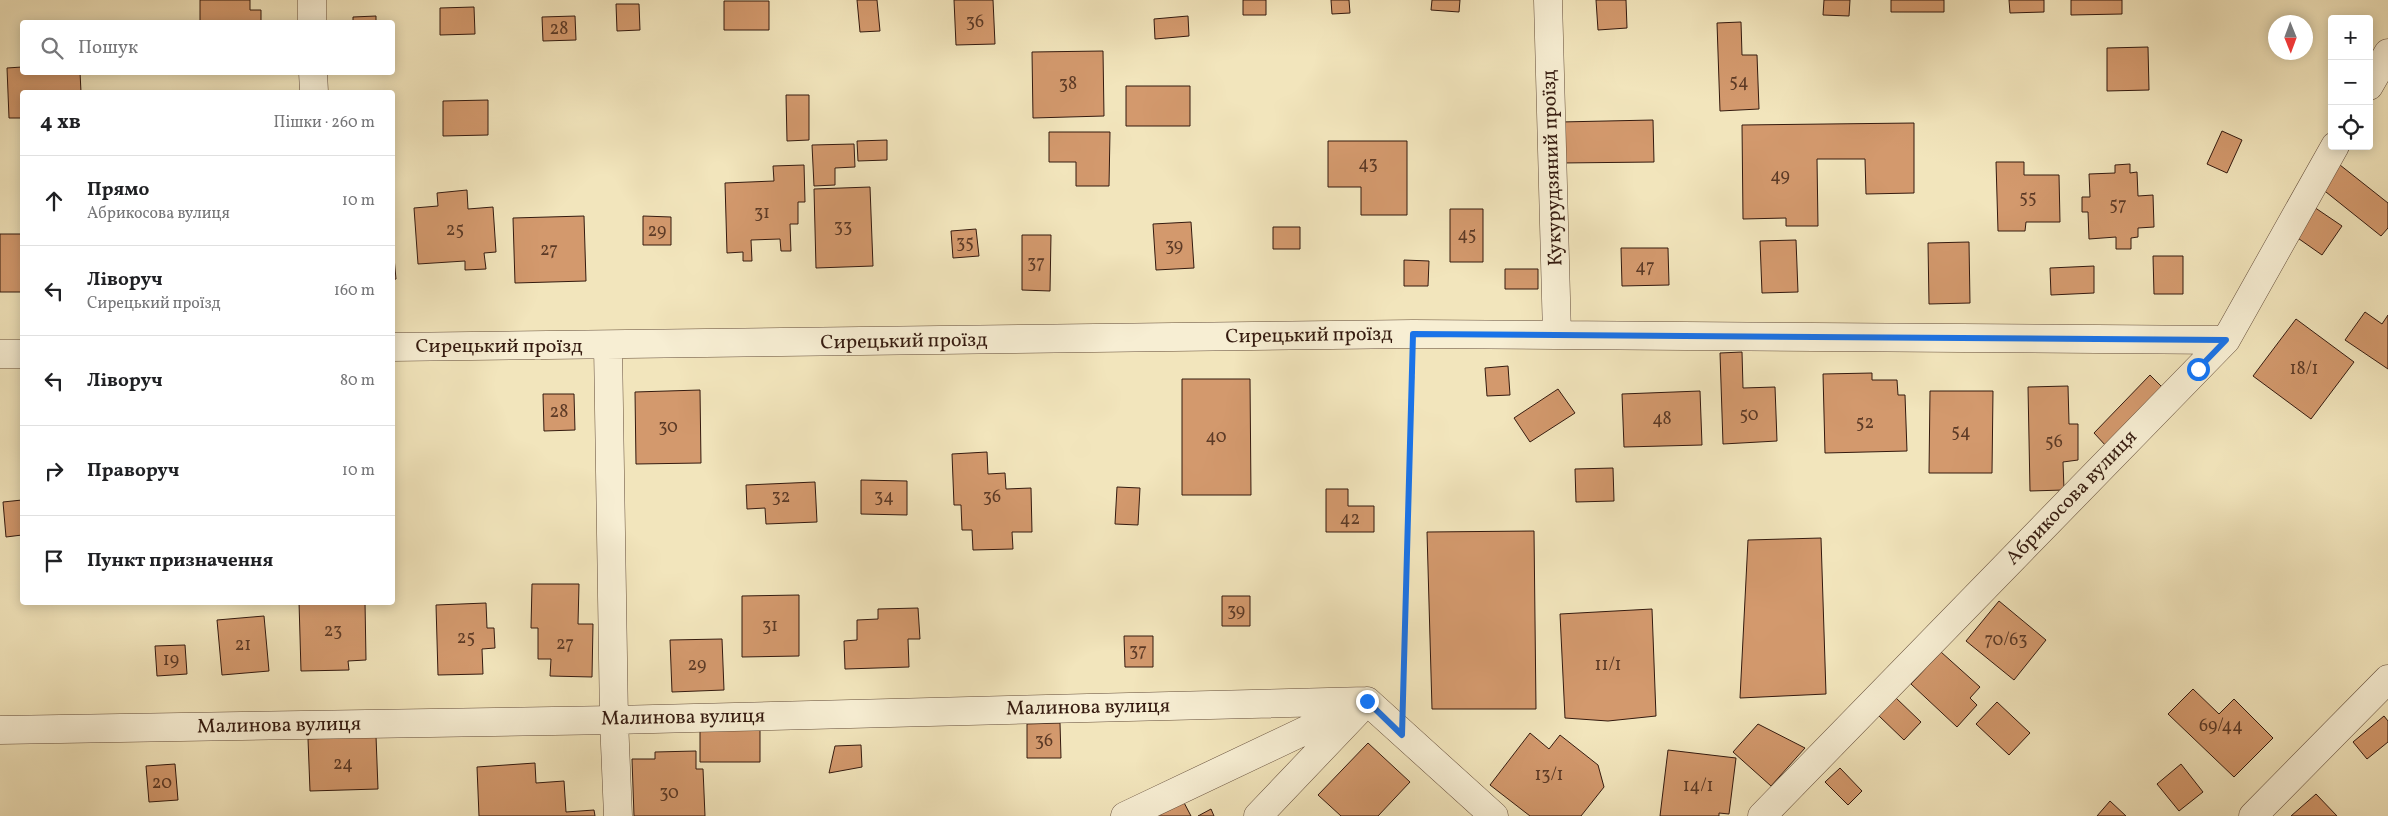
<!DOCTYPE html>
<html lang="uk">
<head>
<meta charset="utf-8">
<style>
  body { margin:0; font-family:Vollkorn,serif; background:#f2f2f2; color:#202124 }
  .controls { position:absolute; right:15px; top:15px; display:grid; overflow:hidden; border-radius:5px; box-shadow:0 2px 12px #0003 }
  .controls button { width:45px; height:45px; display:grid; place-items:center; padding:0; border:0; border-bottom:1px solid #e0e0e0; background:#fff; color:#202124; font:25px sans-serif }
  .compass { position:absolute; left:2268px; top:15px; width:45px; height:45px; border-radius:50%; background:#fff; box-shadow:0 2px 12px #0003; rotate:179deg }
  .stop { position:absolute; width:15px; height:15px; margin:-11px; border:4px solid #1a73e8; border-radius:50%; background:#fff }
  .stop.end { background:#1a73e8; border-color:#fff; box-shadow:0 1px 5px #0008 }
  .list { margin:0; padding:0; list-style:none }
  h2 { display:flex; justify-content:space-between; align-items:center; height:65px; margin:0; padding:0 20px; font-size:21px }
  h2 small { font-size:16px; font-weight:400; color:#757577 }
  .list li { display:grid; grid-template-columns:32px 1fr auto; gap:15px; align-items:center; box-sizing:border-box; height:90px; padding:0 20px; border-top:1px solid #e0e0e0 }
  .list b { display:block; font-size:19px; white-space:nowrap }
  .list p { margin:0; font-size:16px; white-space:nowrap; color:#757577 }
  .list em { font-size:16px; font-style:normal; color:#757577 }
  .icon { flex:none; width:28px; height:28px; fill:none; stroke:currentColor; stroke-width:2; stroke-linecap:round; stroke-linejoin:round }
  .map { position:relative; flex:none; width:2388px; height:816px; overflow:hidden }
  .search { position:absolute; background:#fff; box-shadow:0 2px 12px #0003; left:20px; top:20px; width:375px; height:55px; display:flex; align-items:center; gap:12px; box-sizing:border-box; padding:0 18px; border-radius:5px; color:#757577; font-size:19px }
  .panel { position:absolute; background:#fff; box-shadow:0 2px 12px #0003; left:20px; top:90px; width:375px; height:515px; border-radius:5px }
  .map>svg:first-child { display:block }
  .building { fill:#d3996d; stroke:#341a0f }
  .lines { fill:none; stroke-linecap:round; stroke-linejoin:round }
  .minor-casing { stroke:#644d3a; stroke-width:29 }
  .path { stroke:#341a0f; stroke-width:3; stroke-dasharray:4 2.5; stroke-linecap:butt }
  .minor { stroke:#f7eed3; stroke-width:28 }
  .route { stroke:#1a73e8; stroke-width:6 }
  .labels { text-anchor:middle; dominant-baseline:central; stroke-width:4.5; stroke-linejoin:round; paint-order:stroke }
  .number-label { font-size:18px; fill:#5c3a26 }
  .street-label { font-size:20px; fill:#341a0f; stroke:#f7eed3 }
</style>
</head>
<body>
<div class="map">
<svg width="2388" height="816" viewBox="0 0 2388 816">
  <rect width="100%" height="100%" fill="#f2e5bc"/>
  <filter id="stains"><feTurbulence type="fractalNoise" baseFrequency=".004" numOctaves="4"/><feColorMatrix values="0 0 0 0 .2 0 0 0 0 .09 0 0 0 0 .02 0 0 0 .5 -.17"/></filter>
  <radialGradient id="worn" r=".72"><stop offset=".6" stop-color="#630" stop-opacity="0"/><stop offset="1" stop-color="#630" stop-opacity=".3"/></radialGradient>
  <path class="building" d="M 200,0 L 250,0 L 250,10 L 261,10 L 261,22 L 200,22 Z
    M 857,0 L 877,0 L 880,31 L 860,32 Z
    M 954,0 L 993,0 L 995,44 L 956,45 Z
    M 1243,0 L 1266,0 L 1266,15 L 1243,15 Z
    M 1331,0 L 1349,0 L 1350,13 L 1332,14 Z
    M 1432,0 L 1460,0 L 1459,12 L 1431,10 Z
    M 1596,0 L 1626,0 L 1627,28 L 1598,30 Z
    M 1824,0 L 1850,0 L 1849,16 L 1823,15 Z
    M 1891,0 L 1944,0 L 1944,12 L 1891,12 Z
    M 2009,0 L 2044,0 L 2044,12 L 2010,13 Z
    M 2071,0 L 2122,0 L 2122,14 L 2071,15 Z
    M 724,1 L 769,1 L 769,30 L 724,30 Z
    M 616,4 L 639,4 L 640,30 L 617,31 Z
    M 474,7 L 475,34 L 440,35 L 440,8 Z
    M 376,16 L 376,22 L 353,22 L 353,17 Z
    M 575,16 L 576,40 L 543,41 L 542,17 Z
    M 1188,16 L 1189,36 L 1155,39 L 1154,19 Z
    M 1741,22 L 1742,55 L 1757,55 L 1759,109 L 1720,111 L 1717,23 Z
    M 2148,47 L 2149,90 L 2107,91 L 2107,48 Z
    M 1103,51 L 1104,116 L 1033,118 L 1032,52 Z
    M 22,67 L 22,72 L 80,72 L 81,92 L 22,92 L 22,118 L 9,118 L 7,68 Z
    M 1126,86 L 1190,86 L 1190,126 L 1126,126 Z
    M 786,95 L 809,95 L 809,140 L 787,141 Z
    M 488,100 L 488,135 L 443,136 L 443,101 Z
    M 1653,120 L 1654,162 L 1561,163 L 1560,122 Z
    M 1914,123 L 1914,193 L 1866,194 L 1865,159 L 1817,159 L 1818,226 L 1786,226 L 1786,218 L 1743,219 L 1742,125 Z
    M 2222,131 L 2242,140 L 2227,173 L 2207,164 Z
    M 1049,132 L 1110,132 L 1109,186 L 1076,186 L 1076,162 L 1049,162 Z
    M 887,140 L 887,160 L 858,161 L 857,141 Z
    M 1328,141 L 1407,141 L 1407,215 L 1361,215 L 1361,187 L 1328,187 Z
    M 854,144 L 855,167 L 835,168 L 835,185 L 814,186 L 812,145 Z
    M 1996,162 L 2024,162 L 2024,175 L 2059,175 L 2060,222 L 2026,222 L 2025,231 L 1998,231 Z
    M 2130,164 L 2130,173 L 2137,172 L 2138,196 L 2153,195 L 2154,227 L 2138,228 L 2138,237 L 2131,238 L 2131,249 L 2116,249 L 2116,237 L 2089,239 L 2088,212 L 2082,212 L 2082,197 L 2090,197 L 2089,174 L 2115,173 L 2115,165 Z
    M 804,165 L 805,202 L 798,202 L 798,224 L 790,224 L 791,251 L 781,251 L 780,239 L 751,240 L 752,261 L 743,261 L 743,252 L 727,253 L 725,183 L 774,181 L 773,166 Z
    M 2340,165 L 2388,203 L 2388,228 L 2381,236 L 2321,188 Z
    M 870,187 L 873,266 L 816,268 L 814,189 Z
    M 467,190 L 468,209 L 493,207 L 496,252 L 484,253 L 486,269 L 465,270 L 465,261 L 418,264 L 414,208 L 438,206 L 437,193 Z
    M 2311,205 L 2342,226 L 2322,255 L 2292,234 Z
    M 1450,209 L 1483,209 L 1483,262 L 1450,262 Z
    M 584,216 L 586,281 L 515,283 L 513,218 Z
    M 643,216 L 671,217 L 671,245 L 643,245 Z
    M 1191,222 L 1194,268 L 1156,270 L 1153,224 Z
    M 1273,227 L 1300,227 L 1300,249 L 1273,249 Z
    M 976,229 L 979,256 L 953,258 L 951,231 Z
    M 0,234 L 22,234 L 22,292 L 0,292 Z
    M 1022,235 L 1051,235 L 1050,291 L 1022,290 Z
    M 392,236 L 396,279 L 392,280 Z
    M 1796,240 L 1798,292 L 1762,293 L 1760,241 Z
    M 1969,242 L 1970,303 L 1929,304 L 1928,243 Z
    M 1621,248 L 1668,248 L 1669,285 L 1622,286 Z
    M 2153,256 L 2183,256 L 2183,294 L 2154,294 Z
    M 1404,260 L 1429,261 L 1428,286 L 1404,286 Z
    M 2094,266 L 2094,293 L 2051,295 L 2050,268 Z
    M 1505,269 L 1538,269 L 1538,289 L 1505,289 Z
    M 2365,312 L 2382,324 L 2388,315 L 2388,369 L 2345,340 Z
    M 2296,319 L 2354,362 L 2311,419 L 2253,376 Z
    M 1742,352 L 1743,388 L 1775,387 L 1777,441 L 1723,444 L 1720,353 Z
    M 1508,366 L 1510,395 L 1487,396 L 1485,368 Z
    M 1872,373 L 1872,380 L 1897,380 L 1898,395 L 1905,395 L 1907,451 L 1825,453 L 1823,374 Z
    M 2150,375 L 2164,389 L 2107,447 L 2094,433 Z
    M 1182,379 L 1250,379 L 1251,495 L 1182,495 Z
    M 2068,386 L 2069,424 L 2078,424 L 2078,460 L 2063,462 L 2064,490 L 2030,491 L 2028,387 Z
    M 1558,389 L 1575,413 L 1530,442 L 1514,418 Z
    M 700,390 L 701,463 L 636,464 L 635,392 Z
    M 1700,391 L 1702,445 L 1624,447 L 1622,394 Z
    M 1930,391 L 1993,391 L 1992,473 L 1929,473 Z
    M 543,394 L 574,394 L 575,430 L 544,431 Z
    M 987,452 L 988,474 L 1005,473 L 1006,489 L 1031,488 L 1032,532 L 1012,532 L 1013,549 L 973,550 L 972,530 L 962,530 L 961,505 L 954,505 L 952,454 Z
    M 1613,468 L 1614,501 L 1576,502 L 1575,469 Z
    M 861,480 L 907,481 L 907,515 L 861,514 Z
    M 815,482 L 817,522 L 766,524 L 765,508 L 747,509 L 746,485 Z
    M 1117,487 L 1140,488 L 1138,525 L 1115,524 Z
    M 1326,489 L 1348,489 L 1348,506 L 1374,506 L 1374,532 L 1326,532 Z
    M 22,500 L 22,535 L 6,537 L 3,502 Z
    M 1534,531 L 1536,709 L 1432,709 L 1427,532 Z
    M 1821,538 L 1826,694 L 1740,698 L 1748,540 Z
    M 532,584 L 579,584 L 578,624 L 593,624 L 592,677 L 550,676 L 551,659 L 538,659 L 538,628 L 531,628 Z
    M 799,595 L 799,656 L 742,657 L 742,596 Z
    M 1222,596 L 1250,596 L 1250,626 L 1222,626 Z
    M 1999,601 L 2046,640 L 2014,680 L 1966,641 Z
    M 299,602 L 365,602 L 366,660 L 348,661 L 349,670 L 301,671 Z
    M 486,603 L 487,628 L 494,628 L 495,648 L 482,649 L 483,674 L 438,675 L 436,605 Z
    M 918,608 L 920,639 L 908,639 L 909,667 L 845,669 L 844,641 L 857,640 L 857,620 L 878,619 L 878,609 Z
    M 1652,609 L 1656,716 L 1608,721 L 1565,718 L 1560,614 Z
    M 264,616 L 269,671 L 222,675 L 217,620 Z
    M 1124,636 L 1153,636 L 1153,667 L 1125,667 Z
    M 722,639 L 724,690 L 672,692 L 670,640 Z
    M 185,645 L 187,674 L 157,676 L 155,646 Z
    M 1941,652 L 1980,687 L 1970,698 L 1977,705 L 1957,727 L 1911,684 Z
    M 2193,689 L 2219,714 L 2234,699 L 2273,738 L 2234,777 L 2168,714 Z
    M 1896,698 L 1921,722 L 1904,740 L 1878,715 Z
    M 1997,702 L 2030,733 L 2009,755 L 1976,724 Z
    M 2384,716 L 2388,721 L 2388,742 L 2367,759 L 2353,742 Z
    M 1060,723 L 1061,758 L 1027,758 L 1027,724 Z
    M 1758,724 L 1805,748 L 1771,786 L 1733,752 Z
    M 700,730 L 760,730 L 760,762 L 700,762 Z
    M 1530,733 L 1549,749 L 1560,735 L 1598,765 L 1604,787 L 1581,816 L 1530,816 L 1490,785 Z
    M 376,736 L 378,789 L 310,791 L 308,739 Z
    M 1368,743 L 1410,782 L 1378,816 L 1341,816 L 1318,795 Z
    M 861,745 L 862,767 L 829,773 L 835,746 Z
    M 1668,750 L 1736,758 L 1729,814 L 1719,813 L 1719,816 L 1660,816 Z
    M 696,751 L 696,769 L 703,769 L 705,816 L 634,816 L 632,759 L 655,759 L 655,752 Z
    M 535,763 L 536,783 L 564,781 L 566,812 L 594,810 L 595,816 L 479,816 L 477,767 Z
    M 175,764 L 178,800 L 149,802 L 146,766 Z
    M 2181,764 L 2203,792 L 2179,811 L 2157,784 Z
    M 1840,768 L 1862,791 L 1848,805 L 1825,782 Z
    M 2316,794 L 2337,816 L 2291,816 Z
    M 1180,795 L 1191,816 L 1139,816 Z
    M 2110,801 L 2126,816 L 2097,816 Z
    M 1211,809 L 1214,816 L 1198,816 Z"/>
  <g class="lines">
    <defs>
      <path id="minor" d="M 312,0 L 312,22
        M 1548,0 L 1557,335
        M 313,72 L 314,92
        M 2369,86 L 2388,53
        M 608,346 L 614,720 L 618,816
        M 392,347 L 1413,334 L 2226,340
        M 0,354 L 22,354
        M 1367,701 L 1494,816
        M 0,730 L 614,720 L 1367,701
        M 1125,816 L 1359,705
        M 1258,816 L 1357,712
        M 1762,816 L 2226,340 L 2335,146
        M 2253,816 L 2388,679"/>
    </defs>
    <use href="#minor" class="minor-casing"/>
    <path class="path" d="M 1403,692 L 1413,366"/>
    <use href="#minor" class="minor"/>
  </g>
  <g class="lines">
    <path class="route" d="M 1367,701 L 1402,735 L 1413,334 L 2226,340 L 2198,369"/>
  </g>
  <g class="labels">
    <g class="number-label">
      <text x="975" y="22">36</text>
      <text x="559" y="29">28</text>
      <text x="1739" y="82">54</text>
      <text x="1068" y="84">38</text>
      <text x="1368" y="164">43</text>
      <text x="1780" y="176">49</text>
      <text x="2028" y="198">55</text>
      <text x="2118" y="205">57</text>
      <text x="762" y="213">31</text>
      <text x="843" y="227">33</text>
      <text x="455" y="230">25</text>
      <text x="657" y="231">29</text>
      <text x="1467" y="235">45</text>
      <text x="965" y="243">35</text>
      <text x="1174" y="246">39</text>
      <text x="549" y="250">27</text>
      <text x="1036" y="263">37</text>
      <text x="1645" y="267">47</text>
      <text x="2304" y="369">18/1</text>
      <text x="559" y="412">28</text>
      <text x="1749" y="415">50</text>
      <text x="1662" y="419">48</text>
      <text x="1865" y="423">52</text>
      <text x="668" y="427">30</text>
      <text x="1961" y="432">54</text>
      <text x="1216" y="437">40</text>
      <text x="2054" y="442">56</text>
      <text x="781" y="497">32</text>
      <text x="884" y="497">34</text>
      <text x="992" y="497">36</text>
      <text x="1350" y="519">42</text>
      <text x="1236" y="611">39</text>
      <text x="770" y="626">31</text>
      <text x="333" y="631">23</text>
      <text x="466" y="638">25</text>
      <text x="2006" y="640">70/63</text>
      <text x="565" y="644">27</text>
      <text x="243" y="645">21</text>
      <text x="1138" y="651">37</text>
      <text x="171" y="660">19</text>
      <text x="697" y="665">29</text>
      <text x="1608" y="665">11/1</text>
      <text x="2221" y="726">69/44</text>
      <text x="1044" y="741">36</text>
      <text x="343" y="764">24</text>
      <text x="1549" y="775">13/1</text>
      <text x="162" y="783">20</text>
      <text x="1698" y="786">14/1</text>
      <text x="669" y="793">30</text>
    </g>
    <g class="street-label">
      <text transform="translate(1553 168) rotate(-92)">Кукурудзяний проїзд</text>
      <text transform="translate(1309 336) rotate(-1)">Сирецький проїзд</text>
      <text transform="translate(904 342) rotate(-1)">Сирецький проїзд</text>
      <text x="499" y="347">Сирецький проїзд</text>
      <text transform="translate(2072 498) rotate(-46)">Абрикосова вулиця</text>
      <text transform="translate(1088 708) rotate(-1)">Малинова вулиця</text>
      <text transform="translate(683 718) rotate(-1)">Малинова вулиця</text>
      <text transform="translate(279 726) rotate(-1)">Малинова вулиця</text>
    </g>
  </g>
  <rect width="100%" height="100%" filter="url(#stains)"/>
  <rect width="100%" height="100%" fill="url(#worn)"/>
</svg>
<div class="controls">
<button>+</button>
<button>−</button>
<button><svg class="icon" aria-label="locate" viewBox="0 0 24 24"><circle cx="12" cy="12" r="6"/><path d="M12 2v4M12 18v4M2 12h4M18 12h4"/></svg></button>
</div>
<svg class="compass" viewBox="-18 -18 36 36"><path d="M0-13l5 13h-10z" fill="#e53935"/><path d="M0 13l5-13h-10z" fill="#757577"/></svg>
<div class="stop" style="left:2198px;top:369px"></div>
<div class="stop end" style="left:1367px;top:701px"></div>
<div class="search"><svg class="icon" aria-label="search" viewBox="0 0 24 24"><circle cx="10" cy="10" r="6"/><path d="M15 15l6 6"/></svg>Пошук</div>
<section class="panel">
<h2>4 хв<small>Пішки · 260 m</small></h2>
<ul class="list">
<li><svg class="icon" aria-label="ahead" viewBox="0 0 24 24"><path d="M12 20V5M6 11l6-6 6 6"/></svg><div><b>Прямо</b><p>Абрикосова вулиця</p></div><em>10 m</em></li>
<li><svg class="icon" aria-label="left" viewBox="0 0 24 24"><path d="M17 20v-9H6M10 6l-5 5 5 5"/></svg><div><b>Ліворуч</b><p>Сирецький проїзд</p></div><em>160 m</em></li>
<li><svg class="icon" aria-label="left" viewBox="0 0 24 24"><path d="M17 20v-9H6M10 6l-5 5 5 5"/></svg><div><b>Ліворуч</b></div><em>80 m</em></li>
<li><svg class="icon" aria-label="right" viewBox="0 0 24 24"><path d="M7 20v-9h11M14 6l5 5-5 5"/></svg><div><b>Праворуч</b></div><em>10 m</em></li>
<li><svg class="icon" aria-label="arrive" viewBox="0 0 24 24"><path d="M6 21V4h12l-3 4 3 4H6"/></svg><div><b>Пункт призначення</b></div></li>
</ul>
</section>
</div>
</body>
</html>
